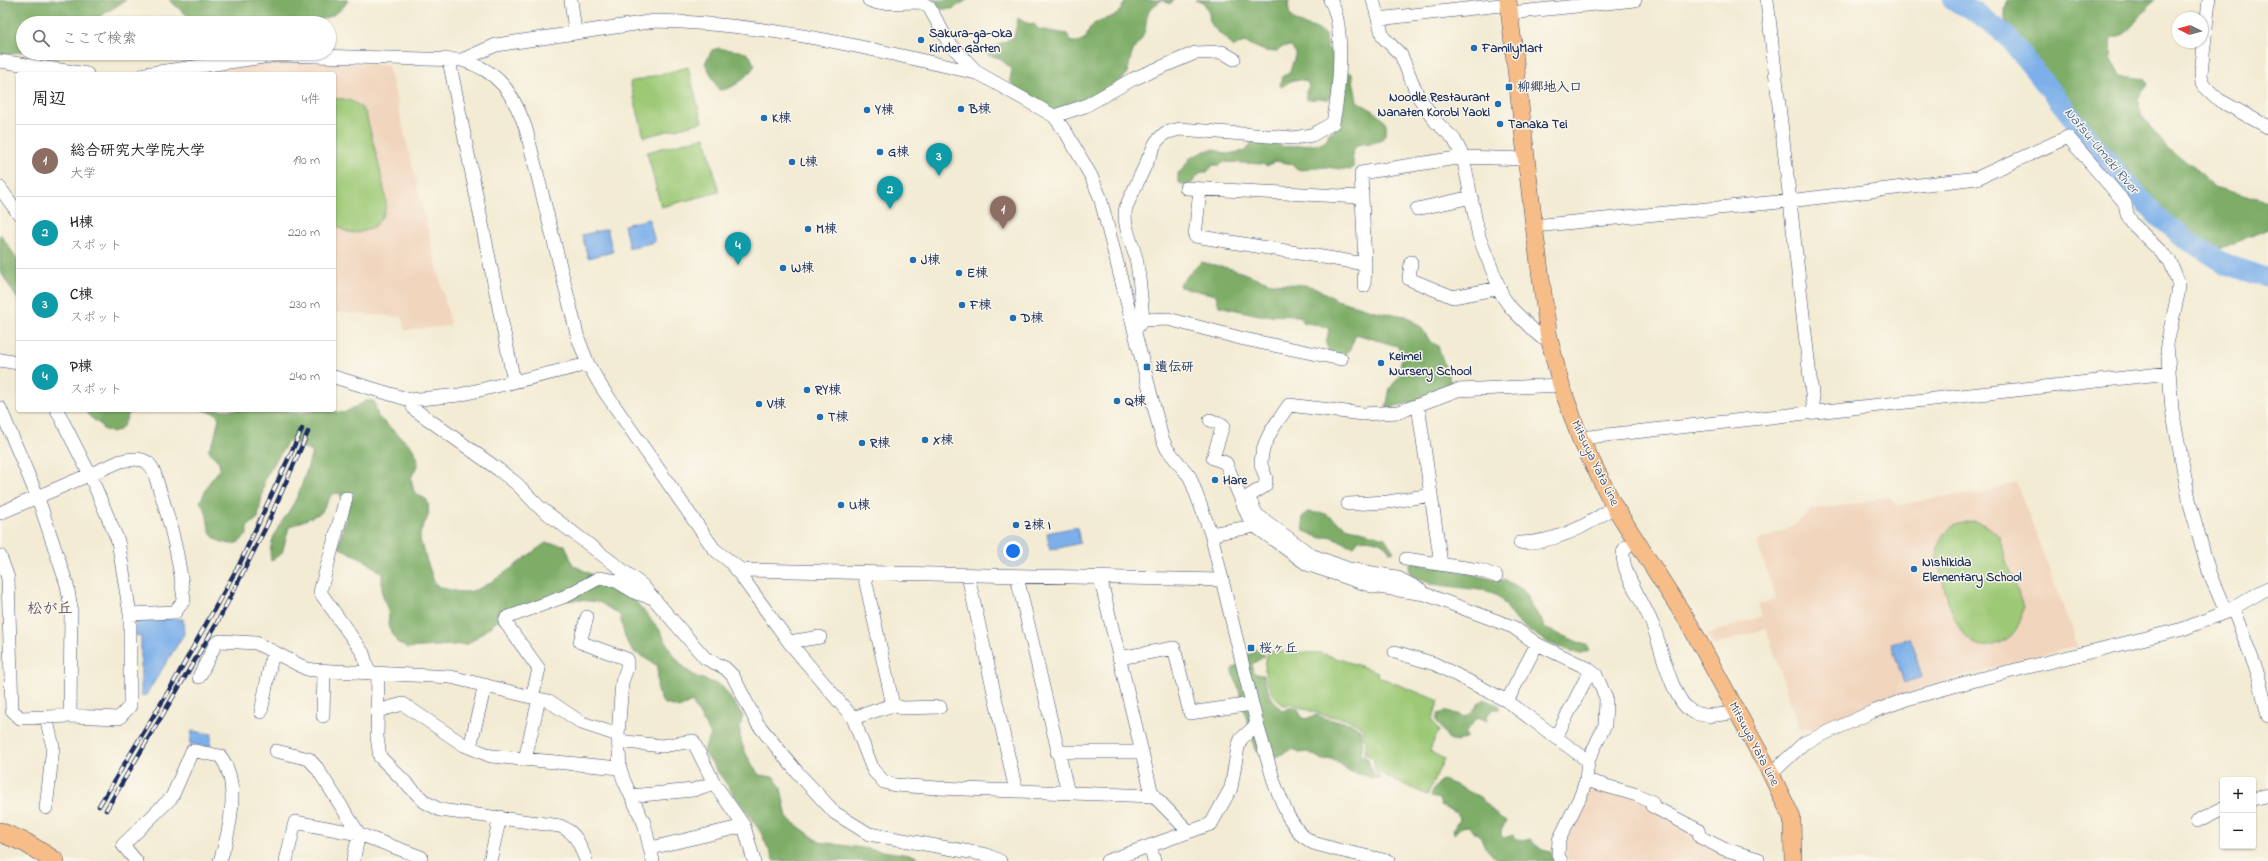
<!DOCTYPE html>
<html lang="ja">
<head>
<meta charset="utf-8">
<style>
  body { margin:0; font-family:"Indie Flower","Klee One",sans-serif; background:#f6f6f6; color:#222 }
  .controls { position:absolute; right:12px; bottom:12px; display:grid; overflow:hidden; border-radius:4px; box-shadow:0 1px 3px #0004 }
  .controls button { width:36px; height:36px; display:grid; place-items:center; padding:0; border:0; border-bottom:1px solid #e0e0e0; background:#fff; color:#222; font:20px sans-serif }
  .compass { position:absolute; left:2172px; top:12px; width:36px; height:36px; border-radius:50%; background:#fff; box-shadow:0 1px 3px #0004; rotate:275deg }
  .you { position:absolute; left:1013px; top:551px; width:14px; height:14px; margin:-10px; border:3px solid #fff; border-radius:50%; background:#1a73e8; box-shadow:0 0 0 6px #1a73e833 }
  .badge { display:grid; place-items:center; width:26px; height:26px; border-radius:50%; background:#b45309; color:#fff; font-size:13px; font-weight:700 }
  .pin { position:absolute; translate:-50% -33px; filter:drop-shadow(0 1px 2px #0008) }
  .pin::after { content:''; position:absolute; top:21px; width:14px; height:12px; background:inherit; clip-path:polygon(0 0,100% 0,50% 100%) }
  .list { margin:0; padding:0; list-style:none }
  h2 { display:flex; justify-content:space-between; align-items:center; height:52px; margin:0; padding:0 16px; font-size:17px }
  h2 small { font-size:13px; font-weight:400; color:#767676 }
  .list li { display:grid; grid-template-columns:26px 1fr auto; gap:12px; align-items:center; box-sizing:border-box; height:72px; padding:0 16px; border-top:1px solid #e0e0e0 }
  .list b { display:block; font-size:15px; white-space:nowrap }
  .list p { margin:0; font-size:13px; white-space:nowrap; color:#767676 }
  .list em { font-size:13px; font-style:normal; color:#767676 }
  .icon { flex:none; width:22px; height:22px; fill:none; stroke:currentColor; stroke-width:2; stroke-linecap:round; stroke-linejoin:round }
  .map { position:relative; flex:none; width:2268px; height:861px; overflow:hidden }
  .search { position:absolute; background:#fff; box-shadow:0 1px 3px #0004; left:16px; top:16px; width:320px; height:44px; display:flex; align-items:center; gap:10px; box-sizing:border-box; padding:0 14px; border-radius:22px; color:#767676; font-size:15px }
  .panel { position:absolute; background:#fff; box-shadow:0 1px 3px #0004; left:16px; top:72px; width:320px; height:340px; border-radius:4px }
  .map>svg:first-child { display:block }
  .built { fill:#f1d5bd }
  .green { fill:#9dc976; stroke:#5c7c6a }
  .forest { fill:#7ead67; stroke:#4c6e62 }
  .water { fill:#7db0ea; stroke:#4c70a4 }
  .lines { fill:none; stroke-linecap:round; stroke-linejoin:round }
  .river { stroke:#7db0ea; stroke-width:20 }
  .minor-casing { stroke:#3b4b70; stroke-width:14 }
  .major-casing { stroke:#3b4b70; stroke-width:18 }
  .highway-casing { stroke:#3b4b70; stroke-width:20 }
  .minor { stroke:#fff; stroke-width:13 }
  .major { stroke:#f7bd88; stroke-width:17 }
  .highway { stroke:#f7bd88; stroke-width:19 }
  .rail-casing { stroke:#1b2f5e; stroke-width:4.5 }
  .rail { stroke:#fbf7ec; stroke-width:3; stroke-dasharray:9; stroke-linecap:butt }
  .poi-dot { fill:#1f6fb2; stroke:#fbf7ec; stroke-width:1.5 }
  .labels { text-anchor:middle; dominant-baseline:central; stroke-width:3; stroke-linejoin:round; paint-order:stroke }
  .poi-label { font-size:13px; font-weight:bold; fill:#1b2f5e; stroke:#fbf7ec; text-anchor:start }
  .street-label { font-size:13px; fill:#1b2f5e; stroke:#fbf7ec }
  .water-label { font-size:14px; font-style:italic; fill:#385688; stroke:#fbf7ec }
  .quarter-label { font-size:15px; font-weight:bold; fill:#635466; stroke:#fbf7ec }
</style>
</head>
<body>
<div class="map">
<svg width="2268" height="861" viewBox="0 0 2268 861">
  <rect width="100%" height="100%" fill="#fbf7ec"/>
  <filter id="ink" filterUnits="userSpaceOnUse"><feTurbulence type="fractalNoise" baseFrequency=".025" numOctaves="2"/><feDisplacementMap in="SourceGraphic" scale="8" xChannelSelector="R" yChannelSelector="G"/><feConvolveMatrix kernelMatrix="1 2 1 2 8 2 1 2 1" color-interpolation-filters="sRGB"/></filter>
  <filter id="wash" filterUnits="userSpaceOnUse"><feTurbulence type="fractalNoise" baseFrequency=".012" numOctaves="4" result="noise"/><feDisplacementMap in="SourceGraphic" scale="16" xChannelSelector="R" yChannelSelector="G"/><feGaussianBlur stdDeviation="0.9" result="paint"/><feColorMatrix in="noise" values="0 0 0 0 0 0 0 0 0 0 0 0 0 0 0 0 0 1.4 0 .05"/><feComposite in="paint" operator="in"/></filter>
  <g filter="url(#wash)">
    <rect width="100%" height="100%" fill="#f3ebd3"/>
    <path class="built" d="M 269,60 L 388,65 L 451,326 L 405,330 L 402,317 L 334,312 L 334,74 L 172,74 Z
      M 2016,482 L 2078,646 L 1939,683 L 1896,697 L 1825,727 L 1799,729 L 1766,628 L 1713,646 L 1707,635 L 1762,616 L 1758,605 L 1776,598 L 1757,542 L 1796,524 L 1812,509 L 1849,505 L 1887,497 L 1891,499 L 1895,505 L 1900,505 L 1948,496 L 1982,494 Z
      M 1589,785 L 1635,797 L 1755,861 L 1570,861 L 1567,856 L 1567,840 Z"/>
    <path class="green" d="M 688,67 L 702,122 L 644,137 L 630,82 Z
      M 334,99 C 346,97 360,103 366,114 C 370,130 388,196 386,207 C 383,219 375,228 364,231 C 352,235 343,232 334,223 Z
      M 705,137 L 719,192 L 661,207 L 647,152 Z
      M 1973,521 C 1984,524 1992,528 1999,537 L 2023,607 C 2021,622 2016,635 2002,642 C 1956,665 1946,589 1937,560 C 1937,535 1948,524 1973,521 Z
      M 1268,651 L 1321,653 L 1378,672 L 1377,676 L 1439,701 L 1432,720 L 1439,731 L 1429,751 L 1444,759 L 1427,795 L 1375,771 L 1374,760 L 1365,753 C 1370,715 1346,721 1320,714 C 1310,711 1300,707 1290,703 L 1286,706 C 1275,701 1264,682 1265,669 C 1265,663 1267,657 1268,651 Z"/>
    <path class="forest" d="M 0,0 L 126,0 L 90,23 L 23,23 L 23,51 L 6,55 L 0,53 Z
      M 169,0 L 348,0 C 334,29 280,23 254,20 L 249,23 L 196,23 Z
      M 931,0 L 967,0 L 952,9 L 942,9 Z
      M 1126,0 L 1174,0 L 1170,4 L 1162,0 C 1139,14 1151,20 1142,38 C 1140,43 1135,46 1133,51 C 1129,60 1130,71 1123,79 C 1113,92 1070,105 1054,111 L 1015,89 L 1010,80 L 1012,69 L 999,58 L 988,55 L 987,52 L 990,49 L 1014,37 L 1018,18 L 1026,23 L 1034,24 L 1038,29 L 1067,34 L 1072,42 L 1078,42 L 1086,38 C 1094,13 1107,24 1120,11 C 1122,8 1124,3 1126,0 Z
      M 1195,0 L 1289,1 C 1285,31 1313,20 1326,36 L 1327,47 L 1334,54 L 1333,94 L 1328,100 C 1320,96 1314,101 1306,99 L 1306,92 L 1309,86 L 1306,81 C 1296,78 1290,80 1282,87 L 1280,86 L 1282,77 L 1290,71 L 1296,53 L 1290,46 L 1281,47 L 1276,52 L 1265,51 L 1244,42 L 1234,47 L 1210,24 L 1209,13 L 1204,3 Z
      M 2008,0 L 2156,0 C 2141,10 2131,36 2114,37 L 2110,41 L 2112,60 L 2120,76 L 2146,79 L 2148,85 L 2137,99 L 2142,116 L 2168,149 L 2195,167 L 2214,187 L 2268,202 L 2268,229 L 2219,249 L 2201,241 L 2189,229 L 2149,202 L 2075,114 L 2005,20 L 2005,8 Z
      M 719,48 C 727,51 744,49 750,56 C 752,59 752,62 755,65 C 749,75 732,91 719,90 L 705,63 L 712,50 Z
      M 1347,71 L 1352,74 L 1357,101 C 1367,108 1393,118 1385,134 C 1384,137 1382,140 1379,141 C 1373,144 1363,143 1357,145 C 1348,156 1355,158 1353,168 L 1350,170 L 1325,167 L 1301,170 L 1295,168 L 1293,164 L 1275,161 L 1267,166 L 1262,164 L 1224,162 L 1220,165 L 1213,165 L 1207,172 L 1201,172 L 1190,185 L 1182,185 L 1178,181 L 1178,173 L 1182,170 L 1190,158 L 1205,151 L 1214,149 L 1226,154 L 1246,151 L 1252,142 L 1261,139 L 1284,147 L 1322,143 L 1327,139 L 1329,133 L 1334,131 Z
      M 0,234 L 18,260 L 18,300 L 0,271 Z
      M 1201,262 L 1232,269 L 1271,283 L 1305,285 L 1316,288 L 1337,300 L 1379,312 L 1406,316 L 1421,327 L 1430,341 L 1438,346 L 1452,387 L 1429,399 L 1386,408 L 1390,388 L 1399,377 L 1402,353 L 1397,346 L 1356,334 L 1350,349 L 1343,357 L 1330,354 L 1326,344 L 1329,329 L 1327,327 L 1303,322 L 1299,316 L 1259,315 L 1219,306 L 1216,295 L 1180,287 L 1179,284 Z
      M 366,401 L 374,401 L 378,417 L 411,446 L 417,456 L 418,464 L 411,478 L 414,492 L 427,500 C 433,522 420,522 420,538 C 420,543 433,577 435,585 C 444,589 462,594 472,591 C 492,586 527,555 546,543 L 565,545 L 573,565 L 629,594 L 660,630 L 671,652 L 685,669 L 697,677 L 722,686 L 743,716 C 734,739 747,756 759,775 L 774,777 L 781,788 L 787,818 L 820,842 L 917,856 L 919,861 L 774,861 L 760,831 L 703,751 L 711,735 L 692,702 L 679,708 L 663,703 L 657,691 L 658,666 C 652,662 637,654 633,651 C 625,643 622,626 620,615 L 599,602 L 579,600 L 540,601 L 500,619 L 468,644 L 407,648 L 397,642 L 388,626 L 389,615 L 382,593 L 382,573 L 363,559 L 338,547 L 346,516 L 340,493 L 332,494 L 321,513 L 289,527 L 282,553 L 271,561 C 266,536 287,518 297,497 C 303,482 308,468 312,452 L 289,440 L 265,478 L 258,518 L 247,527 L 247,535 C 240,542 235,546 225,543 C 200,536 214,517 200,502 L 209,483 L 220,469 L 219,462 L 208,450 L 214,440 L 219,418 L 214,413 L 202,410 L 284,410 L 295,414 L 321,410 L 344,413 Z
      M 85,410 L 132,410 C 123,419 129,427 112,433 L 103,429 C 99,420 89,420 85,410 Z
      M 1307,512 L 1326,514 L 1346,527 L 1385,538 L 1394,552 L 1390,552 C 1384,541 1372,538 1359,540 L 1354,546 L 1349,545 L 1330,536 L 1321,538 L 1304,531 L 1302,517 Z
      M 1412,563 L 1443,567 L 1495,580 L 1505,580 L 1522,589 L 1528,596 L 1530,606 L 1541,618 L 1544,628 L 1588,646 L 1588,651 L 1579,654 L 1549,643 L 1530,631 L 1517,621 L 1499,597 L 1488,591 L 1431,584 L 1411,575 L 1409,566 Z
      M 1255,649 L 1262,652 L 1265,656 L 1252,664 L 1252,670 L 1256,674 L 1263,675 C 1265,687 1274,704 1283,711 L 1293,706 L 1298,709 L 1301,716 L 1305,719 L 1317,715 C 1340,727 1370,713 1361,754 L 1367,758 L 1373,774 L 1379,775 L 1379,779 L 1351,772 L 1332,759 L 1323,760 L 1308,752 L 1299,753 L 1293,749 L 1275,757 L 1271,753 L 1255,750 C 1249,727 1243,705 1237,683 C 1235,677 1232,676 1232,669 L 1245,661 L 1247,655 L 1253,653 Z
      M 1483,699 L 1499,705 L 1499,709 L 1494,709 L 1488,714 L 1487,721 L 1478,717 L 1465,733 L 1467,737 L 1456,742 L 1448,738 L 1436,720 L 1438,714 L 1448,711 L 1466,717 C 1474,712 1476,705 1483,699 Z
      M 1445,780 L 1480,797 L 1498,816 L 1506,821 L 1501,831 L 1501,836 L 1504,838 L 1513,835 L 1516,839 L 1530,840 L 1542,850 L 1551,852 L 1557,861 L 1505,861 L 1495,858 L 1484,846 L 1481,837 L 1468,826 L 1461,827 L 1454,834 L 1453,830 L 1460,818 L 1457,813 L 1441,806 L 1439,799 L 1431,797 L 1432,792 L 1440,781 Z"/>
    <path class="water" d="M 649,219 L 655,242 L 629,248 L 624,225 Z
      M 607,229 L 613,252 L 588,258 L 582,235 Z
      M 1077,527 L 1080,543 L 1050,550 L 1047,533 Z
      M 139,619 L 183,619 L 184,634 L 146,695 L 141,696 L 141,636 L 134,635 L 135,626 Z
      M 1910,638 L 1922,677 L 1904,683 L 1891,643 Z
      M 192,731 L 212,734 L 210,747 L 190,744 Z"/>
    <g class="lines">
      <path class="river" d="M 1952,0 L 1976,12 L 2006,35 L 2103,156 L 2157,216 L 2187,240 L 2227,265 L 2268,278"/>
    </g>
  </g>
  <g filter="url(#ink)">
    <g class="lines">
      <defs>
        <path id="minor" d="M 571,0 L 575,32
          M 869,0 L 878,3 L 920,2 L 929,7 L 949,43 L 978,73 L 1054,116 L 1067,134 L 1091,176 L 1100,197 L 1162,438 L 1167,449 L 1190,477 L 1211,534 L 1257,724 L 1275,785 L 1288,816 L 1300,834 L 1313,843 L 1338,850 L 1388,861
          M 1373,0 L 1383,37 L 1401,55 L 1418,96 L 1436,122 L 1454,139 L 1463,157 L 1479,237 L 1503,297 L 1511,308 L 1535,332 L 1541,337 L 1549,338
          M 1767,0 L 1814,412
          M 2209,0 L 2201,73 L 2202,84 L 2219,100 L 2268,127
          M 1510,13 L 1635,0
          M 1378,19 L 1509,4
          M 449,60 L 514,382
          M 462,60 L 496,45 L 655,21 C 764,23 870,48 976,73
          M 0,61 L 87,74
          M 145,74 L 278,55 L 462,60 C 499,71 513,93 526,129 L 578,338 L 588,364 L 602,388 L 714,549 L 741,570 L 1221,580
          M 1054,116 L 1085,106 L 1133,79 L 1195,53 L 1222,52 L 1234,59
          M 0,188 L 18,213
          M 1186,188 L 1360,197
          M 1200,190 L 1195,236 L 1365,264 L 1361,173 L 1463,157 L 1526,159
          M 1417,209 L 1472,197
          M 1534,226 L 1789,201 L 1977,178 L 2068,137 L 2125,203 L 2127,214 L 2132,223 L 2170,261 L 2179,284 L 2178,294 L 2167,344 L 2172,410 L 2190,504 L 2210,575 L 2226,612
          M 1411,262 L 1409,279 L 1453,297 L 1500,288
          M 1364,286 L 1365,264
          M 1143,320 L 1168,319 L 1244,339 L 1341,359
          M 1135,330 L 1143,320 C 1141,299 1140,278 1136,258 C 1132,242 1122,224 1126,207 L 1156,142 L 1165,133 L 1180,129 L 1293,138 L 1312,135 L 1333,123 C 1339,93 1346,26 1330,0
          M 0,360 L 18,363
          M 334,377 L 410,400 L 459,395 L 588,364
          M 410,400 L 414,409 L 499,470 L 517,484 L 538,506 L 642,585 L 705,658 L 725,668 L 733,676 L 757,723 L 797,772 L 835,813 L 869,834 L 987,855 L 1000,861
          M 1418,405 L 1441,564
          M 0,408 L 38,498 L 67,585 L 71,608 L 70,716
          M 1210,420 L 1223,425 L 1213,458 L 1226,463 L 1248,516 L 1255,526 L 1307,564 L 1372,586 L 1425,594 L 1513,627 L 1537,644 L 1587,668 L 1596,675 L 1606,698 L 1605,725 L 1588,761 L 1586,780 L 1581,795 L 1559,840 L 1558,855 L 1561,861
          M 1580,438 L 2169,373
          M 1249,496 L 1265,486 C 1268,474 1262,473 1261,463 C 1261,441 1278,421 1289,405 L 1363,414 L 1399,412 L 1458,390 L 1561,385
          M 346,498 L 320,592 L 363,653 L 369,673
          M 1252,504 L 1256,514 L 1311,555 L 1349,569 L 1396,577 L 1421,590
          M 1348,504 L 1388,502 L 1431,495
          M 0,513 L 121,461 C 130,459 141,457 148,463 C 154,468 156,478 158,485 C 171,523 180,560 184,600 L 175,612 L 130,614
          M 1211,534 L 1255,526
          M 1635,539 C 1630,544 1623,547 1623,555 C 1623,575 1646,606 1653,626 C 1661,646 1672,700 1691,711 C 1705,719 1723,714 1737,712
          M 1520,543 C 1555,542 1587,527 1614,506
          M 0,556 L 8,578 L 12,710 L 20,718 L 70,716 L 119,718 L 130,706 L 130,614 L 118,541 L 90,475 L 57,410
          M 1406,559 L 1479,570 L 1496,576
          M 733,565 L 789,642 L 853,718 L 873,770 L 884,782 L 895,785 L 938,788 L 1154,796
          M 968,576 L 1016,791
          M 1017,577 L 1068,793
          M 1100,577 L 1151,790 L 1154,796 L 1189,832
          M 2233,609 L 2258,674 L 2268,716
          M 587,617 L 580,642 L 627,659 L 627,668 L 622,682 L 618,735 L 620,768 L 624,781 L 644,823 L 653,861
          M 789,642 L 820,637
          M 1395,652 L 1435,664 L 1507,701 L 1588,761
          M 1119,658 L 1174,648 L 1190,713 L 1252,704
          M 378,673 L 377,737 L 380,757 L 425,802 L 440,810 L 560,826 C 577,833 580,845 586,861
          M 199,677 L 216,643 L 220,641 L 256,643 L 307,669 L 314,670 L 451,677 L 539,699 L 549,701 L 582,723 L 618,735
          M 532,697 L 539,669 L 505,622 L 506,618 L 566,596 L 599,578 L 616,581 L 636,593 L 654,598
          M 1507,701 L 1537,644
          M 893,705 L 902,708 L 940,707
          M 377,711 L 403,704 L 464,745 L 491,756 L 620,768
          M 261,712 L 273,651
          M 323,716 L 324,671
          M 46,717 L 53,747 L 46,808
          M 853,718 L 893,705 L 864,574
          M 1556,737 L 1590,671
          M 618,741 L 662,746 L 693,741 L 714,783 L 744,826 L 754,861
          M 470,747 L 485,685
          M 276,751 L 309,759 L 317,768 L 359,834 L 353,861
          M 1057,752 L 1142,752
          M 525,759 L 539,699
          M 1771,774 L 1804,743 L 1872,712 L 1907,699 L 1983,678 L 2183,629 L 2226,612 L 2268,588
          M 1586,780 L 1637,795 L 1652,802 L 1652,806 L 1698,830 L 1700,837 L 1724,849 L 1758,859 L 1757,861
          M 631,796 L 693,790 L 714,783
          M 2253,799 L 2268,795
          M 2197,821 L 2223,808
          M 1150,846 L 1154,861
          M 651,848 L 744,826
          M 136,861 L 123,845 L 172,797 L 192,751 L 195,751 L 220,756 C 241,782 230,831 220,861
          M 286,861 L 295,822 L 359,834 L 421,857 L 420,861
          M 490,861 L 500,817
          M 1107,861 L 1211,824 L 1231,788 L 1238,747 L 1241,739 L 1257,724"/>
        <path id="major" d="M 1508,0 L 1534,226 L 1549,338 L 1561,385 L 1580,438 L 1614,506 L 1690,625 L 1771,774 L 1792,818 L 1793,861"/>
        <path id="highway" d="M 0,832 L 26,843 L 55,861"/>
      </defs>
      <use href="#minor" class="minor-casing"/>
      <use href="#major" class="major-casing"/>
      <use href="#highway" class="highway-casing"/>
      <use href="#minor" class="minor"/>
      <use href="#major" class="major"/>
      <use href="#highway" class="highway"/>
      <defs>
        <path id="rail" d="M 99,806 L 171,687 L 240,563 L 302,429
          M 106,810 L 217,623 L 267,525 L 308,432"/>
      </defs>
      <use href="#rail" class="rail-casing"/>
      <use href="#rail" class="rail"/>
    </g>
  </g>
  <g class="poi-dot">
    <circle cx="921" cy="40" r="4"/>
    <circle cx="1474" cy="48" r="4"/>
    <rect x="1505" y="83" width="8" height="8" rx="2"/>
    <circle cx="1498" cy="104" r="4"/>
    <circle cx="961" cy="109" r="4"/>
    <circle cx="867" cy="110" r="4"/>
    <circle cx="764" cy="118" r="4"/>
    <circle cx="1500" cy="124" r="4"/>
    <circle cx="880" cy="152" r="4"/>
    <circle cx="792" cy="162" r="4"/>
    <circle cx="808" cy="229" r="4"/>
    <circle cx="913" cy="260" r="4"/>
    <circle cx="783" cy="268" r="4"/>
    <circle cx="959" cy="273" r="4"/>
    <circle cx="962" cy="305" r="4"/>
    <circle cx="1013" cy="318" r="4"/>
    <circle cx="1381" cy="363" r="4"/>
    <rect x="1143" y="363" width="8" height="8" rx="2"/>
    <circle cx="807" cy="390" r="4"/>
    <circle cx="1117" cy="401" r="4"/>
    <circle cx="759" cy="404" r="4"/>
    <circle cx="820" cy="417" r="4"/>
    <circle cx="925" cy="440" r="4"/>
    <circle cx="862" cy="443" r="4"/>
    <circle cx="1215" cy="480" r="4"/>
    <circle cx="841" cy="505" r="4"/>
    <circle cx="1016" cy="525" r="4"/>
    <circle cx="1914" cy="569" r="4"/>
    <rect x="1247" y="644" width="8" height="8" rx="2"/>
  </g>
  <g class="labels">
    <g class="poi-label">
      <text x="929" y="33">Sakura-ga-Oka<tspan x="929" dy="15">Kinder Garten</tspan></text>
      <text x="1482" y="48">FamilyMart</text>
      <text x="1517" y="87">柳郷地入口</text>
      <text x="1490" y="97" text-anchor="end">Noodle Restaurant<tspan x="1490" dy="15">Nanaten Korobi Yaoki</tspan></text>
      <text x="969" y="109">B棟</text>
      <text x="875" y="110">Y棟</text>
      <text x="772" y="118">K棟</text>
      <text x="1508" y="124">Tanaka Tei</text>
      <text x="888" y="152">G棟</text>
      <text x="800" y="162">L棟</text>
      <text x="816" y="229">M棟</text>
      <text x="921" y="260">J棟</text>
      <text x="791" y="268">W棟</text>
      <text x="967" y="273">E棟</text>
      <text x="970" y="305">F棟</text>
      <text x="1021" y="318">D棟</text>
      <text x="1389" y="356">Keimei<tspan x="1389" dy="15">Nursery School</tspan></text>
      <text x="1155" y="367">遺伝研</text>
      <text x="815" y="390">RY棟</text>
      <text x="1125" y="401">Q棟</text>
      <text x="767" y="404">V棟</text>
      <text x="828" y="417">T棟</text>
      <text x="933" y="440">X棟</text>
      <text x="870" y="443">R棟</text>
      <text x="1223" y="480">Hare</text>
      <text x="849" y="505">U棟</text>
      <text x="1024" y="525">Z棟 I</text>
      <text x="1922" y="562">NIshikida<tspan x="1922" dy="15">Elementary School</tspan></text>
      <text x="1259" y="648">桜ヶ丘</text>
    </g>
    <g class="street-label">
      <text transform="translate(1595 463) rotate(64)">Mitsuya Yata Line</text>
      <text transform="translate(1754 744) rotate(62)">Mitsuya Yata Line</text>
    </g>
    <g class="water-label">
      <text transform="translate(2101 151) rotate(50)">Natsu-Umeki River</text>
    </g>
    <g class="quarter-label">
      <text x="50" y="609">松が丘</text>
    </g>
  </g>
</svg>
<div class="controls">
<button>+</button>
<button>−</button>
</div>
<svg class="compass" viewBox="-18 -18 36 36"><path d="M0-13l5 13h-10z" fill="#e53935"/><path d="M0 13l5-13h-10z" fill="#767676"/></svg>
<div class="you"></div>
<div class="pin badge" style="left:1003px;top:229px;background:#8d6e63">1</div>
<div class="pin badge" style="left:890px;top:209px;background:#0f9aa8">2</div>
<div class="pin badge" style="left:939px;top:176px;background:#0f9aa8">3</div>
<div class="pin badge" style="left:738px;top:265px;background:#0f9aa8">4</div>
<div class="search"><svg class="icon" aria-label="search" viewBox="0 0 24 24"><circle cx="10" cy="10" r="6"/><path d="M15 15l6 6"/></svg>ここで検索</div>
<section class="panel">
<h2>周辺<small>4件</small></h2>
<ul class="list">
<li><span class="badge" style="background:#8d6e63">1</span><div><b>総合研究大学院大学</b><p>大学</p></div><em>190 m</em></li>
<li><span class="badge" style="background:#0f9aa8">2</span><div><b>H棟</b><p>スポット</p></div><em>220 m</em></li>
<li><span class="badge" style="background:#0f9aa8">3</span><div><b>C棟</b><p>スポット</p></div><em>230 m</em></li>
<li><span class="badge" style="background:#0f9aa8">4</span><div><b>P棟</b><p>スポット</p></div><em>240 m</em></li>
</ul>
</section>
</div>
</body>
</html>
